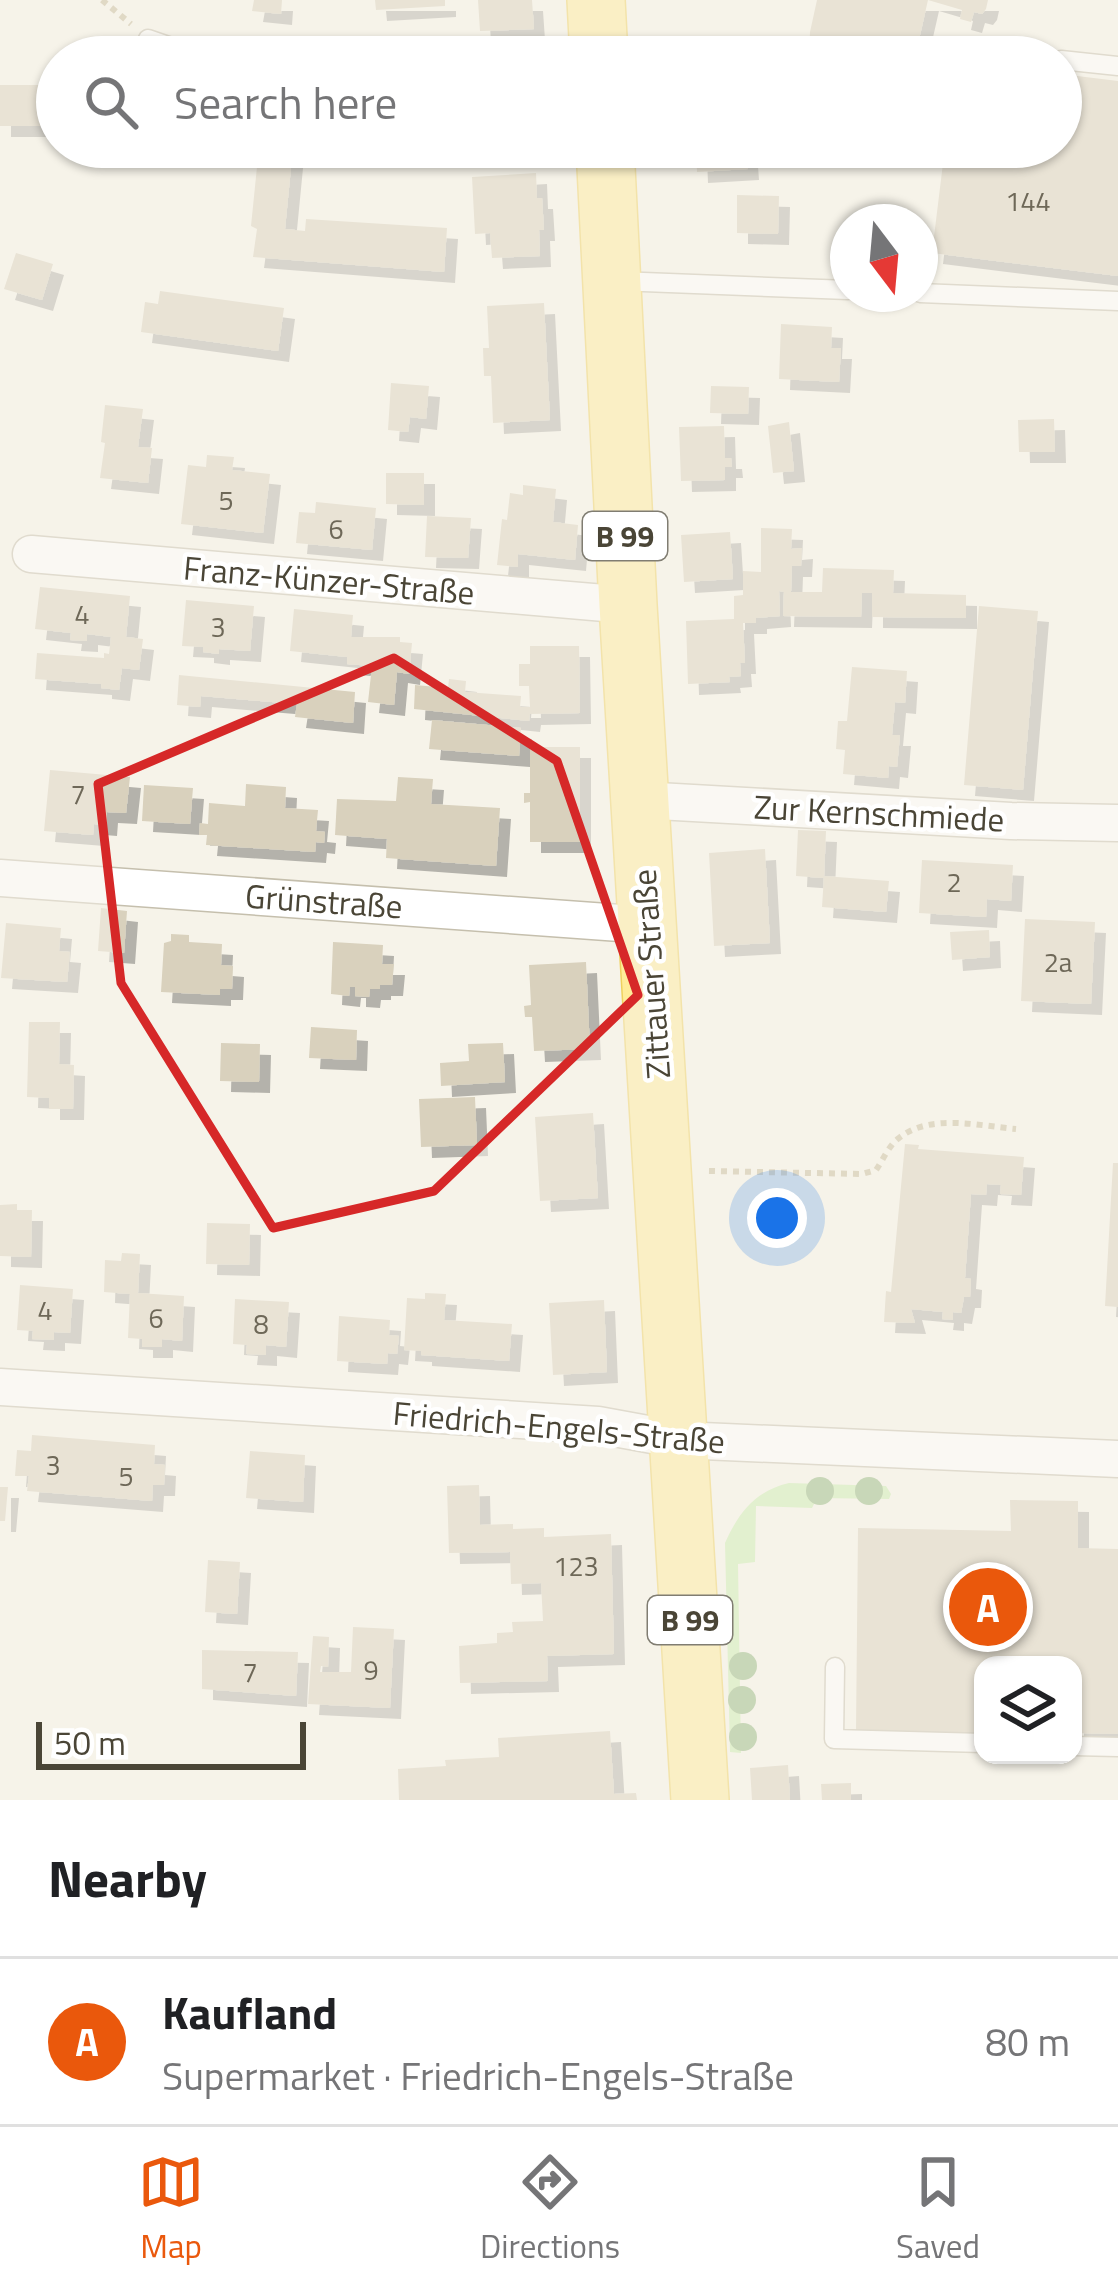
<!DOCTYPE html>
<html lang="en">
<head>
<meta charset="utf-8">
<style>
  body { margin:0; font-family:"Titillium Web",sans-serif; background:#f2f2f2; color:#202124 }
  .controls { position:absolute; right:36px; bottom:36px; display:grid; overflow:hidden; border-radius:24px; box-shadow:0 3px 9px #0004 }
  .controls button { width:108px; height:108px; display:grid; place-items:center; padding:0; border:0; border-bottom:3px solid #e0e0e0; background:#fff; color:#202124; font:60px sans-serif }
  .compass { position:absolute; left:830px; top:204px; width:108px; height:108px; border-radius:50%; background:#fff; box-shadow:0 3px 9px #0004; rotate:164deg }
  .scale { position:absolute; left:36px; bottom:30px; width:270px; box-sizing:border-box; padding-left:12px; border:6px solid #4a4536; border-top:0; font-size:33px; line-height:42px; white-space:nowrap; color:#4a4536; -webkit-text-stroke:9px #fff; paint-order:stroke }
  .you { position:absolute; left:777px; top:1218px; width:42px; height:42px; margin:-30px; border:9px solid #fff; border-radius:50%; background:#1a73e8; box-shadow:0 0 0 18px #1a73e833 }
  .badge { display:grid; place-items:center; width:78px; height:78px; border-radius:50%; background:#ea580c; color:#fff; font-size:39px; font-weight:700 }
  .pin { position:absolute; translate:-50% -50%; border:6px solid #fff; box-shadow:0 3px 12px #0006 }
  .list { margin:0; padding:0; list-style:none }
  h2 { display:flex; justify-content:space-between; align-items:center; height:156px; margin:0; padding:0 48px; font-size:51px }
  h2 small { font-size:39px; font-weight:400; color:#757577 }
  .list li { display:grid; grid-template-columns:78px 1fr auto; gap:36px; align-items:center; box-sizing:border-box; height:168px; padding:0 48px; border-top:3px solid #e0e0e0 }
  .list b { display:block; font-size:45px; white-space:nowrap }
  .list p { margin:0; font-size:39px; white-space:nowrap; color:#757577 }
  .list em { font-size:39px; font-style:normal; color:#757577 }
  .icon { flex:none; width:66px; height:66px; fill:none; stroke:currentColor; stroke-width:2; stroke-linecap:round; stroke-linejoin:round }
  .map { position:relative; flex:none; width:1118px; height:1800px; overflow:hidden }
  .search { position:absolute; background:#fff; box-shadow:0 3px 9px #0004; left:36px; right:36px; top:36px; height:132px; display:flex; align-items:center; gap:30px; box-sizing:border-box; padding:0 42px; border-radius:66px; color:#757577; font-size:45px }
  .sheet { height:324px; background:#fff }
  nav { display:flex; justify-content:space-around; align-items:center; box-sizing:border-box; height:168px; border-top:3px solid #e0e0e0; background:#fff; font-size:33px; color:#757577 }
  nav a { display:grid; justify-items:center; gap:6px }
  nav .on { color:#ea580c }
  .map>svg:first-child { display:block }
  .green { fill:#cbedaf }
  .building { fill:#d9d1bd; filter:url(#shadow) }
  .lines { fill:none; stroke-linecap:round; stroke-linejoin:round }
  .lane-casing { stroke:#c5bfad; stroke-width:21 }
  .street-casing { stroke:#c5bfad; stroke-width:39 }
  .primary-casing { stroke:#efd15e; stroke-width:60 }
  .path { stroke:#c6ba9a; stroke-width:6; stroke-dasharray:6 6; stroke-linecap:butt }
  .lane { stroke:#fff; stroke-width:18 }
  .street { stroke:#fff; stroke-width:36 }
  .primary { stroke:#ffec99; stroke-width:57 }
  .tree { fill:#91b57c }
  .marked { fill:none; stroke:#d62828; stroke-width:9; stroke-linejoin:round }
  .labels { text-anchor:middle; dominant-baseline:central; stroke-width:9; stroke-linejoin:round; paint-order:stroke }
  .number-label { font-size:27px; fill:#6e6858 }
  .shield { fill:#fff; stroke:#807d72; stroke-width:3 }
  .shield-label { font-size:30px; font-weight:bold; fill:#4a4536 }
  .street-label { font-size:33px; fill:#4a4536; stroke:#fff }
</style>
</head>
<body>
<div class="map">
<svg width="1118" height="1800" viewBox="0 0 1118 1800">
  <defs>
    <filter id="shadow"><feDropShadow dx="11" dy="11" stdDeviation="0" flood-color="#0004"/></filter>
  </defs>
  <rect width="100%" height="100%" fill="#f6f3e9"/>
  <path class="green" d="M 789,1483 L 886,1486 L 891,1494 L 889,1499 L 817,1498 L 812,1508 L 756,1506 L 755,1562 L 738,1564 L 741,1753 L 730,1752 L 725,1543 C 739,1512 755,1491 789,1483 Z"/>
  <path class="building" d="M 254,0 L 282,0 L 281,14 L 252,11 Z
    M 375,0 L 445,0 L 445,6 L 376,10 Z
    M 478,0 L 532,0 L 534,29 L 480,31 Z
    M 817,0 L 928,0 L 915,57 L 809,57 L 810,32 Z
    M 928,0 L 988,0 L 986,9 L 982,14 L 974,12 L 971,22 L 960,19 L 962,10 Z
    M 1061,74 L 1118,81 L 1118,276 L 932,253 L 945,147 L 1061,147 Z
    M 0,85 L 57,85 L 57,126 L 0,126 Z
    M 259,147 L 293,147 L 285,229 L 305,231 L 306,219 L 447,228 L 444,272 L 253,257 L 257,229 L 251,226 Z
    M 696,147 L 755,147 L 756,154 L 747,155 L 748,169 L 697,172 Z
    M 536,173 L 537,198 L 542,198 L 544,230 L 539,230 L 540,256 L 492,258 L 490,233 L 475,234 L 472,177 Z
    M 737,195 L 779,196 L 778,234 L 737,233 Z
    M 16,253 L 53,264 L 42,300 L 4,289 Z
    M 160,291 L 284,308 L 278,351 L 141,332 L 145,302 L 158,304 Z
    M 544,303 L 550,420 L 493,423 L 491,376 L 484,376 L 483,348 L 489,348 L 487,306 Z
    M 781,324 L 832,327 L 831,348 L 841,348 L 839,382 L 779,379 Z
    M 391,383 L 429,386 L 426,419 L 410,417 L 408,432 L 388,430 Z
    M 711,386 L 749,387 L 748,414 L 710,413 Z
    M 105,405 L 143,409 L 138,447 L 152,448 L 148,483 L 100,478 L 105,443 L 101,442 Z
    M 1054,419 L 1055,452 L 1019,452 L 1018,420 Z
    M 789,422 L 794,471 L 773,473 L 768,426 Z
    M 724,426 L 725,458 L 731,458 L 732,467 L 725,467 L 725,480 L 681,481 L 679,427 Z
    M 207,455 L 234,457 L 232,470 L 270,474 L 263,533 L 181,524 L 188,465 L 206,467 Z
    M 386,473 L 424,473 L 424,505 L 386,504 Z
    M 523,485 L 556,489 L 553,522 L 578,525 L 575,560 L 518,554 L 518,567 L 497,565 L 502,519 L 507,520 L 510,493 L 523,495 Z
    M 316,502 L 376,508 L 372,550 L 296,543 L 299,512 L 315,513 Z
    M 427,516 L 471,518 L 468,558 L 425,557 Z
    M 761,528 L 792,529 L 791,549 L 802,548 L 801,566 L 792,566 L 791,592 L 822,592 L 823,568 L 894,570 L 893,593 L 966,595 L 966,618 L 872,617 L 872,593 L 862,593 L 861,617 L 783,616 L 784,592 L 779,591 L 780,616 L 756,618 L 756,623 L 743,623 L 745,663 L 740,663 L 741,676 L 729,677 L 730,682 L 688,684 L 686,621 L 734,619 L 734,596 L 743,595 L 743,571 L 761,572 Z
    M 730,532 L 733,579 L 684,582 L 681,535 Z
    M 40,587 L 130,596 L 126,637 L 143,639 L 139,670 L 122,668 L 119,690 L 101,688 L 101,684 L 35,679 L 37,653 L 104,658 L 104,653 L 109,654 L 111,637 L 87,634 L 87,641 L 70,640 L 71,633 L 35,629 Z
    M 186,600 L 254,606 L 250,651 L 219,649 L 219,654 L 203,652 L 203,647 L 182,646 Z
    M 979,606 L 1038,611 L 1023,790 L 964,785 Z
    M 294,609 L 353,615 L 351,637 L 400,637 L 400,642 L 412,643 L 409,674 L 397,672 L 394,705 L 368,702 L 372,666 L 347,664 L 347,657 L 290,651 Z
    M 530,646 L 579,646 L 580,713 L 530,714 L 529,721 L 414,709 L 415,685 L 448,688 L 449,679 L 466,681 L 465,692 L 521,696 L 520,707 L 530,707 L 529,686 L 519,686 L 519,664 L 530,664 Z
    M 852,667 L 907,671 L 905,703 L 895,702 L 892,735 L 900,735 L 897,767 L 889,766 L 888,778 L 843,774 L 845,750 L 836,749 L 838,721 L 847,721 Z
    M 179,675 L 355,692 L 353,723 L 295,717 L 297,704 L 284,703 L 201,696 L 200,707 L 177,705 Z
    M 432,720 L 521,728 L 519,756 L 429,749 Z
    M 530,747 L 580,747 L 580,842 L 530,842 L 530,802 L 524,803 L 524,793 L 530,793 Z
    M 50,770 L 130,777 L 126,813 L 107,812 L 106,825 L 94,824 L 93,835 L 44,831 Z
    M 398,777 L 433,779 L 431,804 L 500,808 L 496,866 L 386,858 L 387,839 L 335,835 L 337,799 L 396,801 Z
    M 246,784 L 286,787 L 285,808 L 318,810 L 316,831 L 325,832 L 324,843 L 316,842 L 315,852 L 206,845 L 207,835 L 199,835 L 200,823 L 208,824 L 209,803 L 245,806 Z
    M 144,785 L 193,788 L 190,824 L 142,821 Z
    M 798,830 L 826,831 L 824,878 L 796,876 Z
    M 765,849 L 770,943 L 714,946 L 709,853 Z
    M 922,860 L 1013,865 L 1011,901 L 987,899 L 986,917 L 919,913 Z
    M 824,876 L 889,881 L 886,912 L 822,907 Z
    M 101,908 L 127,911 L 124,953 L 98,951 Z
    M 1025,919 L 1095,922 L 1091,1004 L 1021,1001 Z
    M 6,923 L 61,928 L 59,951 L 70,952 L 67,982 L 1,978 Z
    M 989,930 L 990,957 L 952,960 L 950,932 Z
    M 171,934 L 189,935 L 189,942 L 222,944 L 221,965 L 233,966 L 232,989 L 220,989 L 220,995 L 161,992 L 164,943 L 171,941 Z
    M 333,942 L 383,945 L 382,964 L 394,964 L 392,985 L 380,985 L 380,989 L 370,989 L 369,997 L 355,996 L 355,987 L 350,987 L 349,996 L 331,994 Z
    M 586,962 L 590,1049 L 534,1051 L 532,1017 L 525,1017 L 524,1006 L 531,1005 L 529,965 Z
    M 29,1022 L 60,1022 L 59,1064 L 74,1065 L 73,1109 L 49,1109 L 49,1098 L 27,1097 Z
    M 311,1027 L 357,1030 L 356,1060 L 309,1058 Z
    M 221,1043 L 260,1044 L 259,1082 L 220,1081 Z
    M 503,1043 L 505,1082 L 441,1086 L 440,1063 L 469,1061 L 468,1044 Z
    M 475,1097 L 477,1145 L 421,1147 L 419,1099 Z
    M 593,1113 L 598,1198 L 540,1201 L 535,1117 Z
    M 905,1144 L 919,1145 L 918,1149 L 1024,1157 L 1021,1195 L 1000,1194 L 1001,1185 L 987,1184 L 986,1195 L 971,1194 L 965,1278 L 971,1279 L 970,1297 L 964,1297 L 961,1313 L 953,1312 L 953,1320 L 942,1319 L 943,1312 L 911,1309 L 915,1323 L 884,1322 L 886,1291 L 891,1292 Z
    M 1113,1163 L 1118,1163 L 1118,1307 L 1105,1306 Z
    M 17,1204 L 17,1210 L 32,1210 L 31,1257 L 0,1256 L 0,1205 Z
    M 207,1223 L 250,1224 L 249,1265 L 206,1264 Z
    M 122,1253 L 140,1254 L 138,1293 L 184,1296 L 182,1341 L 162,1339 L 162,1347 L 142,1347 L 142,1339 L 128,1338 L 130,1294 L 104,1292 L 105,1260 L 121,1261 Z
    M 20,1285 L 73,1289 L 70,1333 L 54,1332 L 54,1340 L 32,1339 L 33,1331 L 17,1330 Z
    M 425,1293 L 446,1294 L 444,1320 L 512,1324 L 509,1361 L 421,1355 L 421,1351 L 404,1350 L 407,1298 L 425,1299 Z
    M 235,1299 L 289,1302 L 286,1347 L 266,1345 L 266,1355 L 246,1354 L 247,1345 L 233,1344 Z
    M 604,1300 L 607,1372 L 553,1375 L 549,1303 Z
    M 339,1316 L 390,1320 L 389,1335 L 399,1336 L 397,1354 L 388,1353 L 387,1364 L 337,1361 Z
    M 32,1435 L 155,1445 L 154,1464 L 165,1465 L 164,1485 L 153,1485 L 152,1501 L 27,1491 L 29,1476 L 15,1476 L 17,1450 L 31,1451 Z
    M 250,1451 L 305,1455 L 303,1502 L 246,1498 Z
    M 479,1485 L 480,1525 L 513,1524 L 513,1529 L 544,1528 L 544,1537 L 611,1534 L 614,1654 L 547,1656 L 548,1681 L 460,1683 L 459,1646 L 497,1643 L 497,1633 L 513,1632 L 512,1622 L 543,1621 L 541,1583 L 511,1584 L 510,1552 L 449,1553 L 447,1486 Z
    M 0,1487 L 8,1487 L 5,1521 L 0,1521 Z
    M 1010,1500 L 1078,1501 L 1078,1548 L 1118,1549 L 1118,1734 L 1073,1733 L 1073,1665 L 983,1665 L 983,1733 L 856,1731 L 858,1528 L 1011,1531 Z
    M 208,1560 L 240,1562 L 237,1614 L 205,1612 Z
    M 353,1627 L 394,1629 L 390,1708 L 308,1704 L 313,1636 L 329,1637 L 328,1667 L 321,1666 L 320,1672 L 351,1672 Z
    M 202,1650 L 298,1652 L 296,1696 L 202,1689 Z
    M 610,1731 L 614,1794 L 636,1793 L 637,1800 L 399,1800 L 398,1769 L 446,1766 L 445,1760 L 499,1757 L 498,1738 Z
    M 788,1765 L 790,1800 L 752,1800 L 750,1768 Z
    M 851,1783 L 851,1800 L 822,1800 L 821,1784 Z"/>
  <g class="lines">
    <defs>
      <path id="lane" d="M 148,39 L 200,57
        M 1006,54 L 1037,57
        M 1061,60 L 1118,66
        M 618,281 L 848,290
        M 920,293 L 1118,301
        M 835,1667 L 834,1739 L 983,1743
        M 1073,1746 L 1118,1747"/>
      <path id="street" d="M 31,554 L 628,605
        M 640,800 L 1011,821 L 1118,823
        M 0,878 L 648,925
        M 0,1387 L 598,1425 L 680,1440 L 1118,1459"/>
      <path id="primary" d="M 596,0 L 599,57
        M 605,147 L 628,605 L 700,1800"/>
    </defs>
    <use href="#lane" class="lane-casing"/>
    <use href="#street" class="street-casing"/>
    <use href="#primary" class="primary-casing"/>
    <path class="path" d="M 102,0 L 131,24
      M 709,1171 L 862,1174 L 876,1170 C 883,1160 889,1145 899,1138 C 930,1113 980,1126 1016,1129
      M 1007,1756 L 1054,1758"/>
    <use href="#lane" class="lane"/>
    <use href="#street" class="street"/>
    <use href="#primary" class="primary"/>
  </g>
  <g class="tree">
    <circle cx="820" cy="1491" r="14"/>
    <circle cx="869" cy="1491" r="14"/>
    <circle cx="743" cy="1666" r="14"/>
    <circle cx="742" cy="1700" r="14"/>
    <circle cx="743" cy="1737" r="14"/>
  </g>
  <path d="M0 0H1118V1800H0ZM 394,658 L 557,761 L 638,995 L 434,1191 L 273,1228 L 121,983 L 98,784 Z" fill="#f6f3e9" fill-opacity=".55" fill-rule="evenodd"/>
  <path class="marked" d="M 394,658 L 557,761 L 638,995 L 434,1191 L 273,1228 L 121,983 L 98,784 Z"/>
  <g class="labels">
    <g class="number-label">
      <text x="1028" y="200">144</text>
      <text x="226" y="499">5</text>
      <text x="336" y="528">6</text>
      <text x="82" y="613">4</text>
      <text x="218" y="626">3</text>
      <text x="78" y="793">7</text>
      <text x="954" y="881">2</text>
      <text x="1058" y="961">2a</text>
      <text x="45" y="1309">4</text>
      <text x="156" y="1317">6</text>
      <text x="261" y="1323">8</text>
      <text x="53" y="1464">3</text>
      <text x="126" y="1475">5</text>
      <text x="576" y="1565">123</text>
      <text x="371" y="1669">9</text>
      <text x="250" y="1671">7</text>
    </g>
    <g class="shield">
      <rect x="583" y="512" width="84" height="48" rx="9"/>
      <rect x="648" y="1596" width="84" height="48" rx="9"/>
    </g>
    <g class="shield-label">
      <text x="625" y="536">B 99</text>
      <text x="690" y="1620">B 99</text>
    </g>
    <g class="street-label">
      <text transform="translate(329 580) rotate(5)">Franz-Künzer-Straße</text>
      <text transform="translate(879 813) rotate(3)">Zur Kernschmiede</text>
      <text transform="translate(324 901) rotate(4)">Grünstraße</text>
      <text transform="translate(651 974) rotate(-94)">Zittauer Straße</text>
      <text transform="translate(559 1427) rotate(5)">Friedrich-Engels-Straße</text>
    </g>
  </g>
</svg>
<div class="controls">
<button><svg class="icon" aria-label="layers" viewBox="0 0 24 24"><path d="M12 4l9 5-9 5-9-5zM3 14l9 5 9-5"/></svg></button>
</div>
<svg class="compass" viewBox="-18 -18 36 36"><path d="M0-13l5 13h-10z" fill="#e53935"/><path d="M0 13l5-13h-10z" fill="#757577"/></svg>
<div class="scale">50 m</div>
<div class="you"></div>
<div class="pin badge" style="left:988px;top:1607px">A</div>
<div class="search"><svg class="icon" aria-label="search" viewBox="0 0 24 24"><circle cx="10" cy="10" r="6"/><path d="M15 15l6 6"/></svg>Search here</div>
</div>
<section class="sheet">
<h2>Nearby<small></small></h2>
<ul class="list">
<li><span class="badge">A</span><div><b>Kaufland</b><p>Supermarket · Friedrich-Engels-Straße</p></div><em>80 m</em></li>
</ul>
</section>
<nav>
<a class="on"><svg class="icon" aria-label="map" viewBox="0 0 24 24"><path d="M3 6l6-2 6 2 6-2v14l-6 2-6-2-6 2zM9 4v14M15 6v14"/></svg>Map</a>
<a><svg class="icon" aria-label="directions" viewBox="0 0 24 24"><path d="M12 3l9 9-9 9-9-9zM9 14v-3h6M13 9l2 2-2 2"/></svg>Directions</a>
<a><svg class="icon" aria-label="saved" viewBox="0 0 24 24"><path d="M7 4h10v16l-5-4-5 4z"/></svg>Saved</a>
</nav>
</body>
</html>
